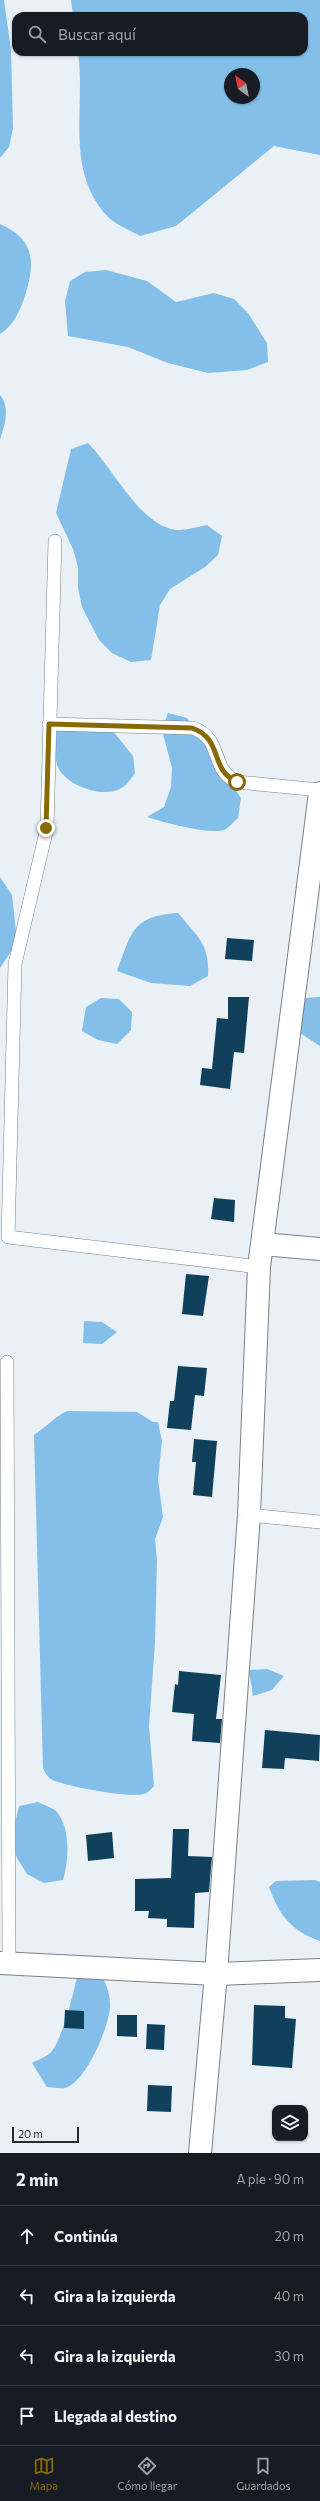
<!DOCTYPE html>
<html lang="es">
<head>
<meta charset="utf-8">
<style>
  body { margin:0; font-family:Commissioner,sans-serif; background:#20242c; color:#f1f3f6 }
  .controls { position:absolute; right:12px; bottom:12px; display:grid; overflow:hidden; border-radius:8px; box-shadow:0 1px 3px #0004 }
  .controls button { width:36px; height:36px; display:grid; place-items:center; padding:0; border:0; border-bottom:1px solid #363941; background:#171b24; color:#f1f3f6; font:20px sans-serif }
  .compass { position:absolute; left:224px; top:68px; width:36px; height:36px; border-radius:50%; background:#171b24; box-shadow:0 1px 3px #0004; rotate:328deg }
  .scale { position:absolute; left:12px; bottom:10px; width:67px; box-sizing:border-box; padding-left:4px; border:2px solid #292b2d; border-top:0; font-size:11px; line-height:14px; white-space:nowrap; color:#292b2d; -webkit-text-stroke:3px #e9f0f6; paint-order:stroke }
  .stop { position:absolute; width:12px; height:12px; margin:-9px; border:3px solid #876905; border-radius:50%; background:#fff }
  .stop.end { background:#876905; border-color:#fff; box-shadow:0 1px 4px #0008 }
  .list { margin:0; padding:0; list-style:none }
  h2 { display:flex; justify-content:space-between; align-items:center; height:52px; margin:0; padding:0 16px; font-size:17px }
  h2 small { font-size:13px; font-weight:400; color:#9ea1a6 }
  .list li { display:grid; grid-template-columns:26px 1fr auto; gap:12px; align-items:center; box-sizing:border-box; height:60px; padding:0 16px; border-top:1px solid #363941 }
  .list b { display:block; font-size:15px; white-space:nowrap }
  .list em { font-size:13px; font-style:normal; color:#9ea1a6 }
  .icon { flex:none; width:22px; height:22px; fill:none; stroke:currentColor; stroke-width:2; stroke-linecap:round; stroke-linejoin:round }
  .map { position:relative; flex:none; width:320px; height:2153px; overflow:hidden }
  .search { position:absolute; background:#171b24; box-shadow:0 1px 3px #0004; left:12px; right:12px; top:12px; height:44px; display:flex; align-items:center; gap:10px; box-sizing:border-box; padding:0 14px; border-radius:12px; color:#9ea1a6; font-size:15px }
  .sheet { height:292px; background:#171b24 }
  nav { display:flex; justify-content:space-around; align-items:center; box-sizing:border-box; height:56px; border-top:1px solid #363941; background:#171b24; font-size:11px; color:#9ea1a6 }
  nav a { display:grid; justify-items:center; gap:2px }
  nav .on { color:#876905 }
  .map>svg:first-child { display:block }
  .forest { fill:#83bfe9; fill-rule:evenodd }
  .building { fill:#10405c }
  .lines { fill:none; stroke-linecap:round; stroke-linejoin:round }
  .service-casing { stroke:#7a8185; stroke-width:14 }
  .minor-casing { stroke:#7a8185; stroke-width:24 }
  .service { stroke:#fff; stroke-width:13 }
  .minor { stroke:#fff; stroke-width:22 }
  .route { stroke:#876905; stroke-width:5 }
</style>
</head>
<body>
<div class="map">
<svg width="320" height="2153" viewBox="0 0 320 2153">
  <rect width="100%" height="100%" fill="#e9f0f6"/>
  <path class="forest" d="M 0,0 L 4,0 L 11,50 L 13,128 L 9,147 L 0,158 Z
    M 71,0 L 320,0 L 320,155 L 274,146 L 176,226 L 140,236 C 130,230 116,225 108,217 C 64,170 86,109 78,52 L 304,52 L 304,16 L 73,16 ZM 230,74 L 254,74 L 254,98 L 230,98 Z
    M 0,224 C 37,240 35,265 24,299 C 19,312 13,326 0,334 Z
    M 106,270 L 147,281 L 176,302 L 214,293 L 234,299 L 248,313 L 267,343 L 268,362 L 247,370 L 208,373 L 168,363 L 128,347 L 68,336 L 65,301 L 70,281 L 85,272 Z
    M 0,395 C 11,408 4,426 0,440 Z
    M 88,443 C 113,468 136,519 171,529 C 182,532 196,527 207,525 L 222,536 L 218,555 L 205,567 L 170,589 L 160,605 L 151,660 L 131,662 L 112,653 L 99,640 L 82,607 L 78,588 L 78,567 L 73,549 L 56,513 L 71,449 Z
    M 168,713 L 187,718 L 241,798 L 238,818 C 234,821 229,828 224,830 C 210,835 162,822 147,817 L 164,807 L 171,787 L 172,768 L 162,730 Z
    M 57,725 L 109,726 L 133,756 L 135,773 C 131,778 128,784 123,787 C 106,800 64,786 57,765 C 54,754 57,737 57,725 Z
    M 0,877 L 12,895 L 16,932 L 12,950 L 0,968 Z
    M 178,913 C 197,936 210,944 208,976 L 190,986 L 151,983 L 117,971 C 132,932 132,916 178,913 Z
    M 291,987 L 305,998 L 320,997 L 320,1046 L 300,1033 Z
    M 101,998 L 119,999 L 132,1012 L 131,1030 L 117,1044 L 98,1040 L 82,1031 L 86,1007 Z
    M 84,1321 L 102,1322 L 117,1332 L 102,1344 L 83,1343 Z
    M 67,1411 L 137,1412 L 153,1422 L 158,1422 L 162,1441 L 158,1479 L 163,1517 L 155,1539 L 157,1560 L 155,1642 L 149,1726 L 154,1786 C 151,1789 148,1793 144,1794 C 128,1798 71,1787 55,1781 C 48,1779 46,1774 43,1768 L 34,1435 C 45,1428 57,1415 67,1411 Z
    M 267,1669 L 284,1676 L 272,1690 L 253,1696 L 249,1670 Z
    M 38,1802 C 42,1804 50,1807 55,1810 C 71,1826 69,1860 63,1880 L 44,1883 L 27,1874 L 17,1858 L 11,1841 L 19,1806 Z
    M 315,1880 L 320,1882 L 320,1941 C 290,1930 280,1916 269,1887 L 276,1881 Z
    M 79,1965 L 98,1969 C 104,1980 110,1991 110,2004 C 111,2023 86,2083 65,2088 C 60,2089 52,2087 47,2087 L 32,2063 C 38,2060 46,2057 51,2052 C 62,2041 77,1983 79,1965 Z"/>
  <path class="building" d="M 227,938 L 254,940 L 252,961 L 225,959 Z
    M 228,997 L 249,997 L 244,1053 L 234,1052 L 230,1089 L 200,1085 L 202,1068 L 212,1069 L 217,1018 L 228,1019 Z
    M 214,1198 L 235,1200 L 234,1222 L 211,1219 Z
    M 186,1274 L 209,1276 L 203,1316 L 182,1314 Z
    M 178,1366 L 207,1368 L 204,1396 L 195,1395 L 191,1430 L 167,1428 L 170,1401 L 174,1401 Z
    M 194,1439 L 217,1441 L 212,1497 L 193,1495 L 196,1462 L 192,1462 Z
    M 179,1671 L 221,1675 L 216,1719 L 222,1719 L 220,1743 L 192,1741 L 194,1714 L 172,1712 L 175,1684 L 178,1685 Z
    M 265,1730 L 320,1735 L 319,1761 L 285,1758 L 284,1769 L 262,1768 Z
    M 173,1829 L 189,1829 L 188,1856 L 212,1857 L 209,1892 L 195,1893 L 194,1928 L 167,1927 L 167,1919 L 148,1918 L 149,1911 L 135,1911 L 135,1879 L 171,1878 Z
    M 112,1832 L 114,1858 L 88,1861 L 86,1835 Z
    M 254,2005 L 285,2006 L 285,2018 L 296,2019 L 292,2068 L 252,2065 Z
    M 65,2010 L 84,2011 L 84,2029 L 64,2028 Z
    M 117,2015 L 137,2015 L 137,2037 L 117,2036 Z
    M 147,2024 L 165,2025 L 164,2050 L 146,2049 Z
    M 148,2085 L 172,2086 L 171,2112 L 147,2111 Z"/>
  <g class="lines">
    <defs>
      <path id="service" d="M 55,541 L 47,828 L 15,964 L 8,1237 L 259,1267
        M 49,724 L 193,728 C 224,739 209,769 237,782 L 320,790
        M 7,1362 L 9,1963
        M 249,1515 L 320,1522"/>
      <path id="minor" d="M 262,1244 L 320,1249
        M 0,1963 L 216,1974 L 320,1970
        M 200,2153 L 216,1974 L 249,1515 L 259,1267 L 320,793"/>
    </defs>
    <use href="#service" class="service-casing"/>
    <use href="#minor" class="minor-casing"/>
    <use href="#service" class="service"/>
    <use href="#minor" class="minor"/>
  </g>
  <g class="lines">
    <path class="route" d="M 46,828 L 49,724 L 192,728 C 224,739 209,770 237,782"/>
  </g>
</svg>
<div class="controls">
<button><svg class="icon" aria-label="layers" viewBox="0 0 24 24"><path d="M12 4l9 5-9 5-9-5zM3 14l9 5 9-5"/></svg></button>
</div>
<svg class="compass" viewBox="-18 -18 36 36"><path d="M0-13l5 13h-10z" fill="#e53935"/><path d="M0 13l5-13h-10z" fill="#9ea1a6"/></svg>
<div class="scale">20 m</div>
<div class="stop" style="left:237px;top:782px"></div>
<div class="stop end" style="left:46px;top:828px"></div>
<div class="search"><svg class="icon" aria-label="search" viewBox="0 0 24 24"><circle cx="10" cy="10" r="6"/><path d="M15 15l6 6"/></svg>Buscar aquí</div>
</div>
<section class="sheet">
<h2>2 min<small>A pie · 90 m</small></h2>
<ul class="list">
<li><svg class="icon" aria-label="ahead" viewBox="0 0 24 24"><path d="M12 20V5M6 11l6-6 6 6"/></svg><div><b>Continúa</b></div><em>20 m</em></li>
<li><svg class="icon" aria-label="left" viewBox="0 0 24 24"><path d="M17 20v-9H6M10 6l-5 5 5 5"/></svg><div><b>Gira a la izquierda</b></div><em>40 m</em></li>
<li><svg class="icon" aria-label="left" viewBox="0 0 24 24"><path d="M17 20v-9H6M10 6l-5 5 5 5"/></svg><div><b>Gira a la izquierda</b></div><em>30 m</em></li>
<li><svg class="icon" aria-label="arrive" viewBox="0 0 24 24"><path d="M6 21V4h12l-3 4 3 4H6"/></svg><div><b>Llegada al destino</b></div></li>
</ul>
</section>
<nav>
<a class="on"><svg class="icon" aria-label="map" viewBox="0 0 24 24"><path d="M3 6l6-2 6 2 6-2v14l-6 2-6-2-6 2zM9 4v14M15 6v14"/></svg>Mapa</a>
<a><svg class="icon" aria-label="directions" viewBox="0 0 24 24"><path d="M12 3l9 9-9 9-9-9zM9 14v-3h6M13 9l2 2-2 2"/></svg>Cómo llegar</a>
<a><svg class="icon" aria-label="saved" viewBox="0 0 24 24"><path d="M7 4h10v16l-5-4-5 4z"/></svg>Guardados</a>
</nav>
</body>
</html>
